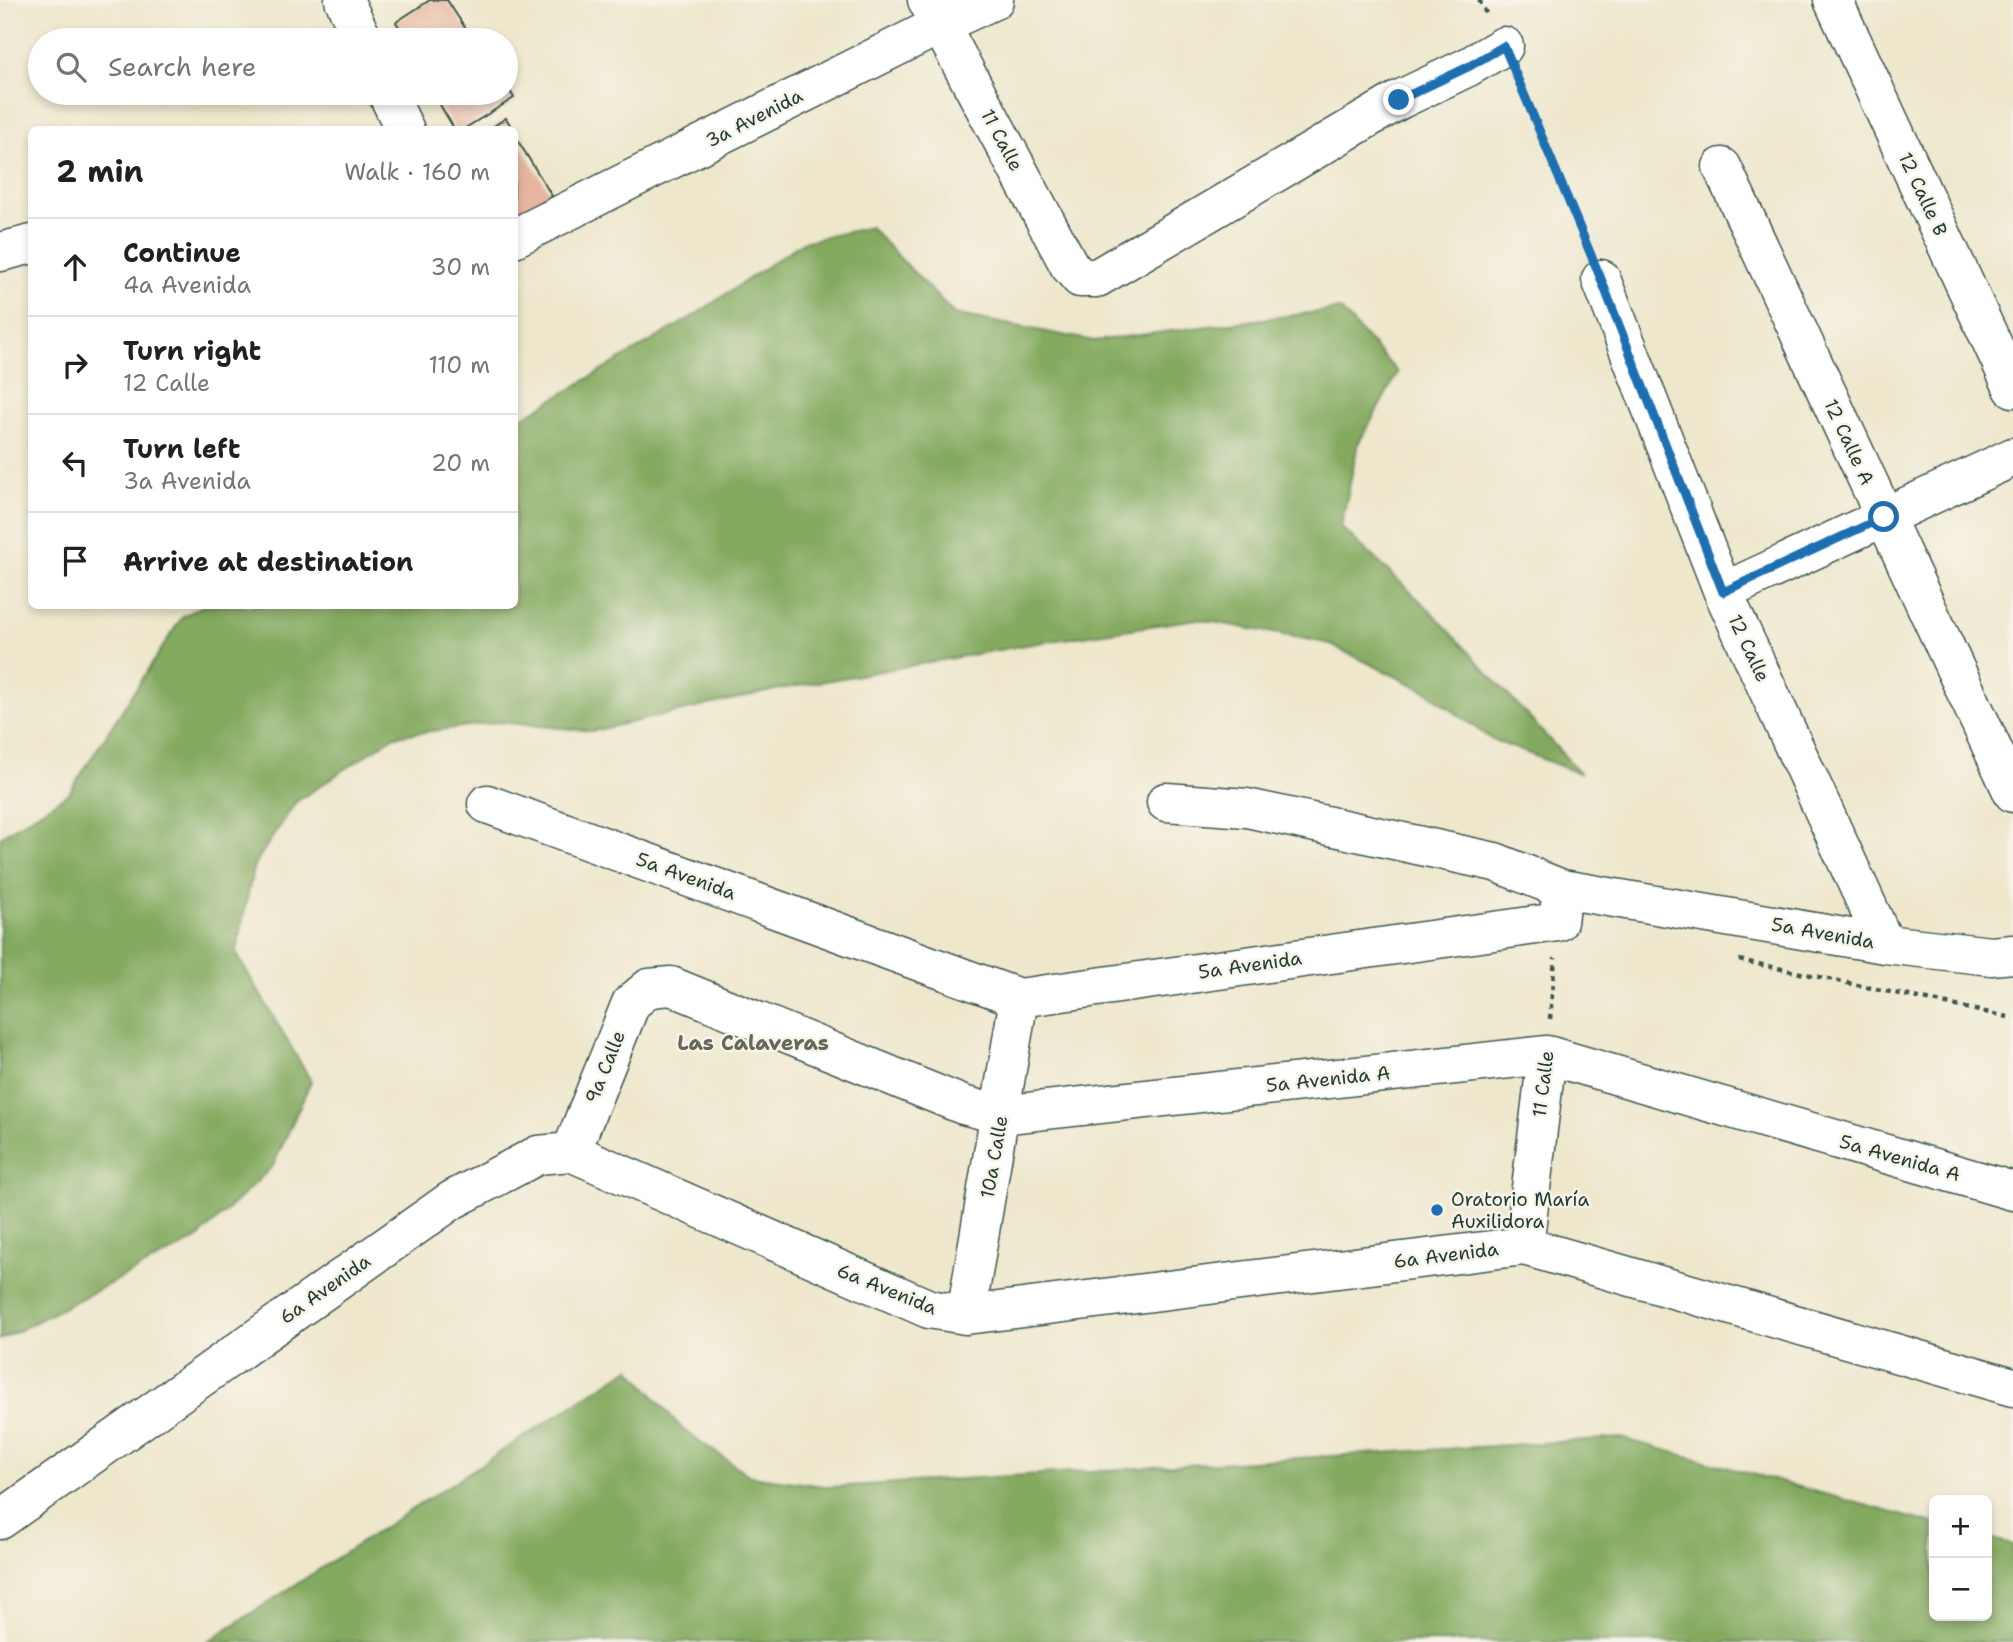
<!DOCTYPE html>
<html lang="en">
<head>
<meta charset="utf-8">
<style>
  body { margin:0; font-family:"Shantell Sans",sans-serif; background:#f6f6f6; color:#202124 }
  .controls { position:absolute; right:21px; bottom:21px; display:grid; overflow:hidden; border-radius:10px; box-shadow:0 4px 10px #0003 }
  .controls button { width:63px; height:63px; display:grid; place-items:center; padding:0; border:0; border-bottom:2px solid #e0e0e0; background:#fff; color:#202124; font:35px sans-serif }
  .stop { position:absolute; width:21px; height:21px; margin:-16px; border:5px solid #1f6fb2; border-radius:50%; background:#fff }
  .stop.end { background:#1f6fb2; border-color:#fff; box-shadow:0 2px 7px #0008 }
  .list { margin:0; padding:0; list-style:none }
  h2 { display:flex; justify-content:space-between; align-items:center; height:91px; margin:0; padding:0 28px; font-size:30px }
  h2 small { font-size:23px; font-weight:400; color:#757577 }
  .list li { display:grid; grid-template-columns:46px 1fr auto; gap:21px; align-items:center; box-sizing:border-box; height:98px; padding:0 28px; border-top:2px solid #e0e0e0 }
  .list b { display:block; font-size:26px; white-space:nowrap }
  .list p { margin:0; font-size:23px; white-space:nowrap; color:#757577 }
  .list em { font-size:23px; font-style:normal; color:#757577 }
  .icon { flex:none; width:38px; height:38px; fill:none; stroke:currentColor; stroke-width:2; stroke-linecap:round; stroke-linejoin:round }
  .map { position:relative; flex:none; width:2013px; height:1642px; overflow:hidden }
  .search { position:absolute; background:#fff; box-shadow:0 4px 10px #0003; left:28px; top:28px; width:490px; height:77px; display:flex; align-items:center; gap:18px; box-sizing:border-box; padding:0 24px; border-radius:38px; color:#757577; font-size:26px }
  .panel { position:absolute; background:#fff; box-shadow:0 4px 10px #0003; left:28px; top:126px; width:490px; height:483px; border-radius:10px }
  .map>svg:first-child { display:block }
  .forest { fill:#84aa60; stroke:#52744a; stroke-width:2 }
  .building { fill:#e6b59f }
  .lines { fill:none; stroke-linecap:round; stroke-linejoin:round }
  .minor-casing { stroke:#3e564b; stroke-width:41 }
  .path { stroke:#3e564b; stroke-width:4.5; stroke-dasharray:5 5; stroke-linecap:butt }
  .minor { stroke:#fff; stroke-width:38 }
  .route { stroke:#1f6fb2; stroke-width:9 }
  .poi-dot { fill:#1f6fb2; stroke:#f7f3e8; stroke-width:2.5 }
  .labels { text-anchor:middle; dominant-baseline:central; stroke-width:5; stroke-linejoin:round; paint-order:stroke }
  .street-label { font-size:19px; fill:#1f3d34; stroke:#f7f3e8 }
  .poi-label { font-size:19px; fill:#1f3d34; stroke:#f7f3e8; text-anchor:start }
  .neighbourhood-label { font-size:21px; font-weight:bold; fill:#656759; stroke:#f7f3e8 }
</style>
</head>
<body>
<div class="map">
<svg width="2013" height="1642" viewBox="0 0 2013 1642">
  <rect width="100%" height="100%" fill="#f7f3e8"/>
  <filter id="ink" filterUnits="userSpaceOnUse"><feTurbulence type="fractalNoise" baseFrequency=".0143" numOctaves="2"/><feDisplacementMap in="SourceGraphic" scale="14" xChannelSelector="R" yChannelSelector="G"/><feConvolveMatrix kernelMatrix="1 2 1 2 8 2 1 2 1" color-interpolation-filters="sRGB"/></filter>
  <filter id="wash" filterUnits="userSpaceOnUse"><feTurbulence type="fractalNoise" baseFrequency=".00686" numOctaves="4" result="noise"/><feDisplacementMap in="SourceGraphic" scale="28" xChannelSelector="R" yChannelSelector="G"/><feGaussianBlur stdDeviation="1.57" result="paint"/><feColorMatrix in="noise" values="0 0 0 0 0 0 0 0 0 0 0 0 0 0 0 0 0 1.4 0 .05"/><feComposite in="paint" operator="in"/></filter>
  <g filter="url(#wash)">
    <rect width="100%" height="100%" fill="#eee7cc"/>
    <path class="forest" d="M 870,227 L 954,314 L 1094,341 L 1340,309 L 1398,373 L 1358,444 L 1341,527 L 1430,610 L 1581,774 L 1491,739 L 1426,691 L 1327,643 L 1197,619 L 1037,643 L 775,690 L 593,731 L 498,722 L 395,736 L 296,802 L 254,865 L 236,953 L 311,1081 L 273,1166 L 197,1239 L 0,1340 L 0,837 L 69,793 L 182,617 L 202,606 L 514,606 L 515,422 L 695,315 L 803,242 Z
      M 630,1368 L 682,1429 L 750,1476 L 831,1487 L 1621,1438 L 1934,1524 L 1934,1616 L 1987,1616 L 1987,1538 L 2013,1545 L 2013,1642 L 207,1642 Z"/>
    <g id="blocks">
      <path class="building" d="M 430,0 L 447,0 L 473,40 L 407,40 L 396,22 Z
        M 506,84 L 514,98 L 462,130 L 455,130 L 433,93 L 506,93 Z
        M 506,118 L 513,130 L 488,130 Z
        M 518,141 L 552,196 L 514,220 L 514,143 Z"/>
    </g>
  </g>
  <g filter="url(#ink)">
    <use href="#blocks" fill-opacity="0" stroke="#3e564b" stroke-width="2"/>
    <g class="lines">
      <defs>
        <path id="minor" d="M 344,0 L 363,40
          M 927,0 L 1069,265 L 1080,278 L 1097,278 L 1399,100 L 1468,67 L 1504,46
          M 1833,0 L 2013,388
          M 387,93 L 405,130
          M 1722,167 L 2013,793
          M 514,238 L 940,25 L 994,0
          M 0,252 L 32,244
          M 1601,279 L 1723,592 L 1885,944
          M 1723,592 L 2013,457
          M 1166,802 L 1247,808 L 1495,862 L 1562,889 L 1885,944 L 1991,956 L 2013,954
          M 487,804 L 1019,998 L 1558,922 L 1562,889
          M 571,1152 L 631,1003 L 649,988 L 671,986 L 963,1105 L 1001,1115 L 1547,1055 L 2013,1191
          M 1524,1246 L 1547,1055
          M 966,1315 L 1019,998
          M 0,1520 L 452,1200 L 538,1155 L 571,1152 L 929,1309 L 966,1315 L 1524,1246 L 2013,1387"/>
      </defs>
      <use href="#minor" class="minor-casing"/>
      <path class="path" d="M 1479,0 L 1487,15
        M 1518,79 L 1587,245
        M 1739,960 L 2013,1018
        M 1550,1019 L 1555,958"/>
      <use href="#minor" class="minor"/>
    </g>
  </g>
  <g class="lines" filter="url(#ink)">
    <path class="route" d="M 1399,100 L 1468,67 L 1504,46 L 1601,279 L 1723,592 L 1884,517"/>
  </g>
  <circle class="poi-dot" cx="1437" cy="1210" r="7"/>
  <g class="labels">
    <g class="street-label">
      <text transform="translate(754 118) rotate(-27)">3a Avenida</text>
      <text transform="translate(1002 140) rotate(62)">11 Calle</text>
      <text transform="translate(1923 194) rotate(65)">12 Calle B</text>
      <text transform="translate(1849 442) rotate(65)">12 Calle A</text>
      <text transform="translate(1749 648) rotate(65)">12 Calle</text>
      <text transform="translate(686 876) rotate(20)">5a Avenida</text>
      <text transform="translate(1823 933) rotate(10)">5a Avenida</text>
      <text transform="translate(1250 965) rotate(-8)">5a Avenida</text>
      <text transform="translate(605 1067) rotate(-68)">9a Calle</text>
      <text transform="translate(1328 1079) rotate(-6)">5a Avenida A</text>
      <text transform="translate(1543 1084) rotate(-83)">11 Calle</text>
      <text transform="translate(994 1157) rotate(-80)">10a Calle</text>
      <text transform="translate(1900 1158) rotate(16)">5a Avenida A</text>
      <text transform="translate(1446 1255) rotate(-7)">6a Avenida</text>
      <text transform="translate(325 1289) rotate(-35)">6a Avenida</text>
      <text transform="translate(887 1289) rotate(22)">6a Avenida</text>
    </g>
    <g class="poi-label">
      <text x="1451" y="1199">Oratorio María<tspan x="1451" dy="22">Auxilidora</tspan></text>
    </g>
    <g class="neighbourhood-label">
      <text x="753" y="1043">Las Calaveras</text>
    </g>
  </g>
</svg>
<div class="controls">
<button>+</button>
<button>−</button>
</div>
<div class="stop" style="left:1884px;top:517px"></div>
<div class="stop end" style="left:1399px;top:100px"></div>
<div class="search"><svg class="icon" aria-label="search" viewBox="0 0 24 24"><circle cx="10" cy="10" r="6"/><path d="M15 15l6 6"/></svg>Search here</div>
<section class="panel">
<h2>2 min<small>Walk · 160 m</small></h2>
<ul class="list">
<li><svg class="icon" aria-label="ahead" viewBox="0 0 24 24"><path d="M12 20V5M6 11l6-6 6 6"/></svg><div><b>Continue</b><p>4a Avenida</p></div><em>30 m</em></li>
<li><svg class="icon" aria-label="right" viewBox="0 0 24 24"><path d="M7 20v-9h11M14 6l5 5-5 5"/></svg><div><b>Turn right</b><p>12 Calle</p></div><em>110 m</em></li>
<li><svg class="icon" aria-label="left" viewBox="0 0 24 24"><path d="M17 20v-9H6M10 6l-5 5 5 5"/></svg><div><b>Turn left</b><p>3a Avenida</p></div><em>20 m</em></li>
<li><svg class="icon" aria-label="arrive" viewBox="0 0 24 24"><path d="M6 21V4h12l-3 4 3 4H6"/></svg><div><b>Arrive at destination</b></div></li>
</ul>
</section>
</div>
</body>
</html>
